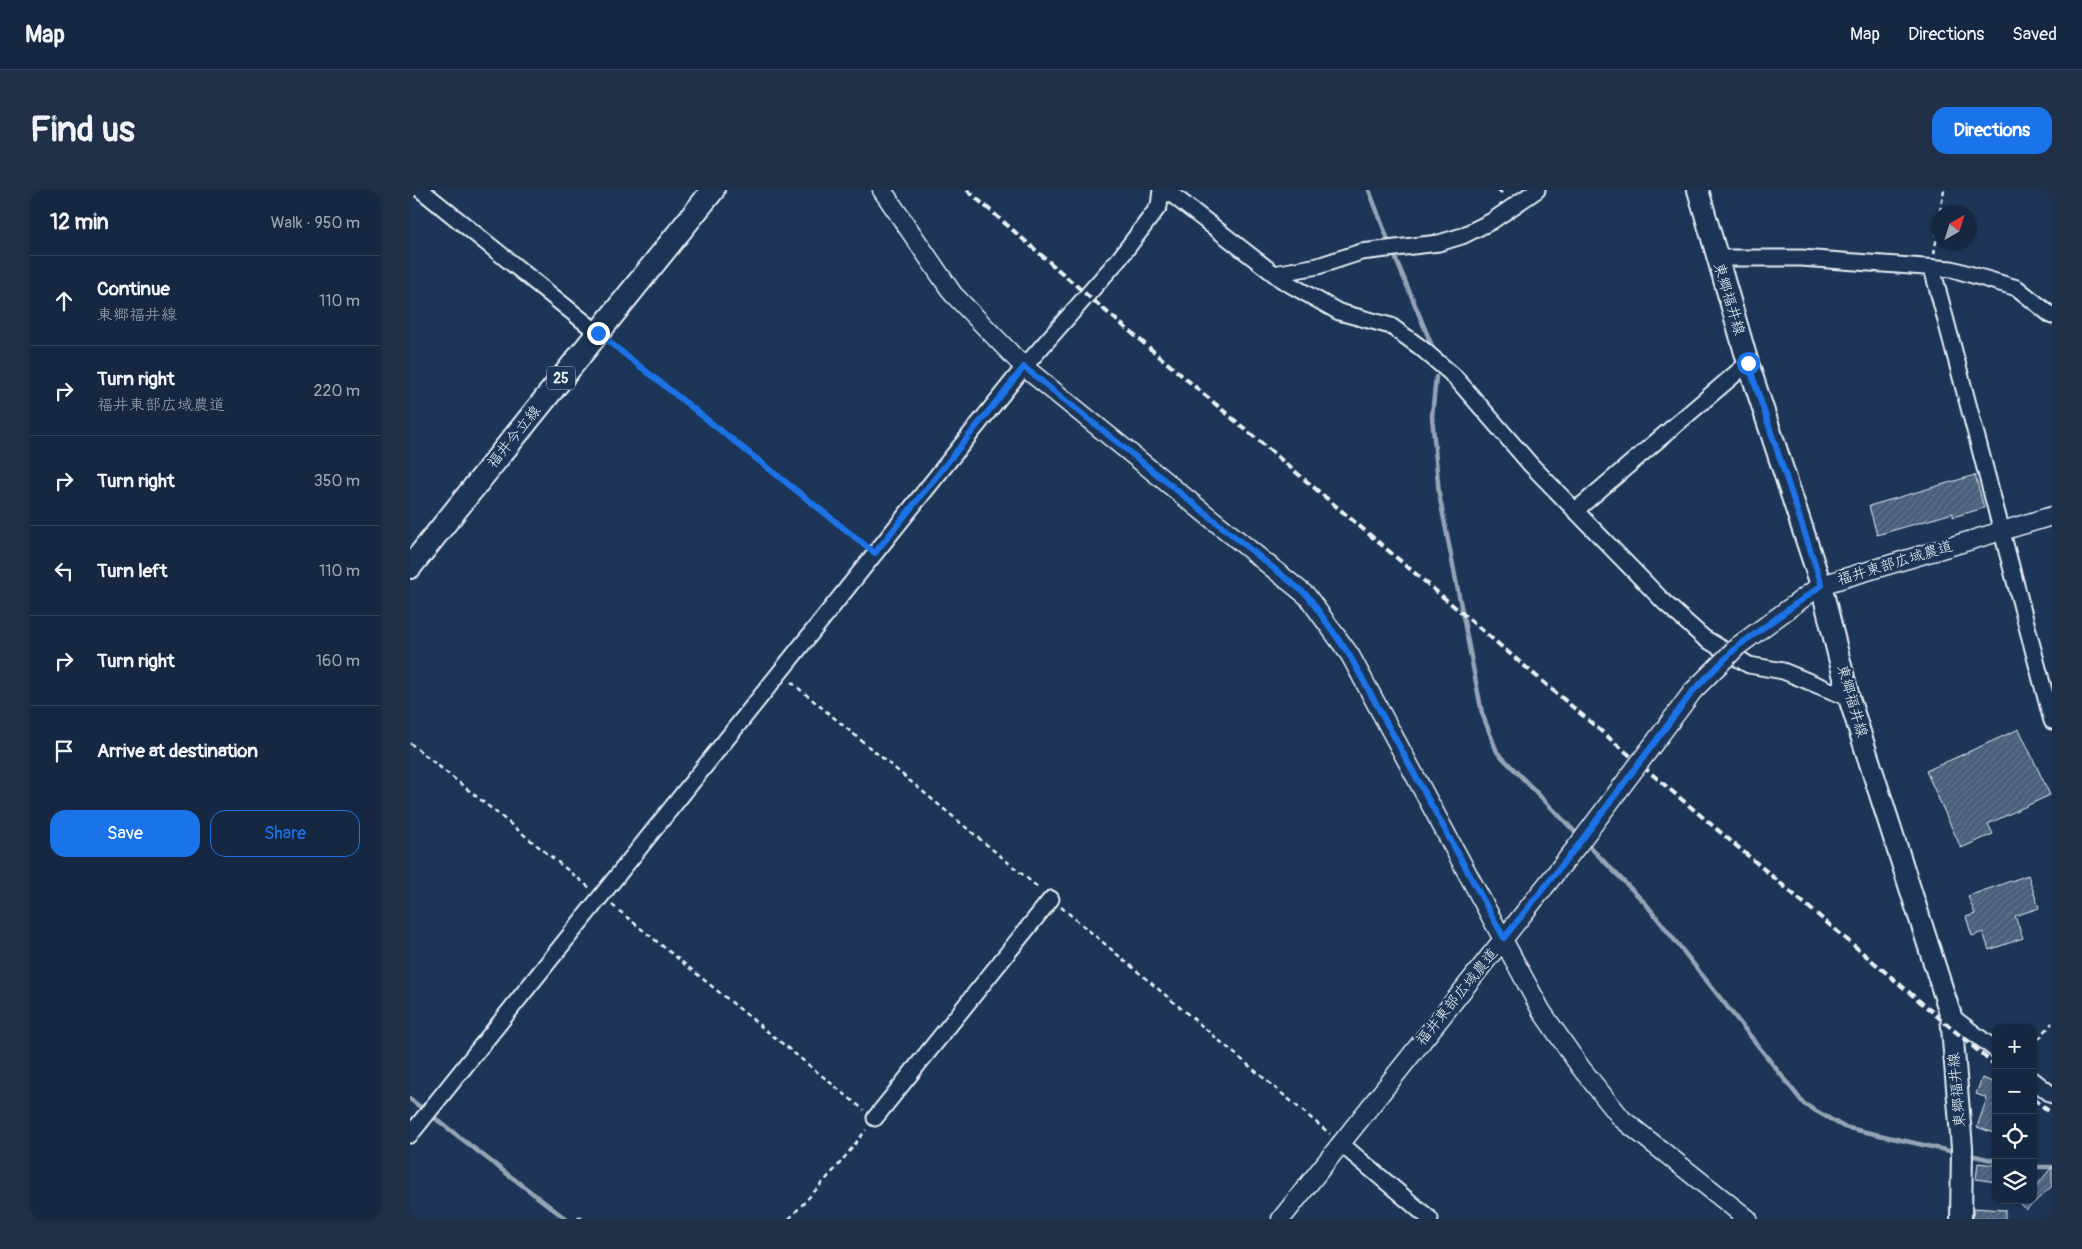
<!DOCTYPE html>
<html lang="en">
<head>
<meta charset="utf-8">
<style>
  body { margin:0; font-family:Pangolin,"Klee One",sans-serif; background:#1f3048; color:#f1f3f6 }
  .controls { position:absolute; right:15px; bottom:15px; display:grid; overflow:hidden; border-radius:10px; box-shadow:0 1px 4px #0004 }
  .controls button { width:45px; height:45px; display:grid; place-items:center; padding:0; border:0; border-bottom:1px solid #35445a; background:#162841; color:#f1f3f6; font:25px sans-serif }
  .compass { position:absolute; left:1522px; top:15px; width:45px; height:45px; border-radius:50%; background:#162841; box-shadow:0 1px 4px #0004; rotate:39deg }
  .stop { position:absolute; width:15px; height:15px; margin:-11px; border:4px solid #1a73e8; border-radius:50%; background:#fff }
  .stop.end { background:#1a73e8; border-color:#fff; box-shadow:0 1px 5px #0008 }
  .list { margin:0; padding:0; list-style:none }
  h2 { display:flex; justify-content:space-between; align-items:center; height:65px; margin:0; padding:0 20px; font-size:21px }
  h2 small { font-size:16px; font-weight:400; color:#9ea6b1 }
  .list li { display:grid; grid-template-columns:32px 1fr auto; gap:15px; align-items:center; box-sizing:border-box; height:90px; padding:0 20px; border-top:1px solid #35445a }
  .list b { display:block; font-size:19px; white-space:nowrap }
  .list p { margin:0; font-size:16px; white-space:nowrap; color:#9ea6b1 }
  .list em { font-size:16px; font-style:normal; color:#9ea6b1 }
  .actions { display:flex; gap:10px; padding:15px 20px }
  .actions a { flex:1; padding:11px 0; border:1px solid #1a73e8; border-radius:15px; text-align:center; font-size:18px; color:#1a73e8 }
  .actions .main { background:#1a73e8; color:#fff }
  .icon { flex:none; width:28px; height:28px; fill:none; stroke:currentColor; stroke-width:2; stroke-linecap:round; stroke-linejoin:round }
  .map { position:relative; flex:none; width:1642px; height:1029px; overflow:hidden; border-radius:15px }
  header { display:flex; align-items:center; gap:30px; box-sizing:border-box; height:70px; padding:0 25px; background:#162841; border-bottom:1px solid #35445a }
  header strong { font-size:24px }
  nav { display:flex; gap:28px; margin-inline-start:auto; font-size:18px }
  .intro { display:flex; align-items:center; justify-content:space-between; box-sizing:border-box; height:120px; padding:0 30px }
  h1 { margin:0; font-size:35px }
  .button { padding:12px 22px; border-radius:15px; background:#1a73e8; color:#fff; font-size:18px; font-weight:700 }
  main { display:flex; gap:30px; padding:0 30px }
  aside { flex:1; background:#162841; border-radius:15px; box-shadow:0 1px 4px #0004 }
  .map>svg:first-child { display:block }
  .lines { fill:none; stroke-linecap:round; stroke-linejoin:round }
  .stream { stroke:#95a4b5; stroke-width:4.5 }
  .building { fill:url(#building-hatch); stroke:#e8f1f8 }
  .minor-casing { stroke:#e8f1f8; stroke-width:19 }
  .tertiary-casing { stroke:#e8f1f8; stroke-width:21 }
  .secondary-casing { stroke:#e8f1f8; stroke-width:24 }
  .primary-casing { stroke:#e8f1f8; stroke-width:26 }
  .path { stroke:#e8f1f8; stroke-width:2.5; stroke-dasharray:5 4; stroke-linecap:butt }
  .minor { stroke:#1d3557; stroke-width:15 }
  .tertiary { stroke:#1d3557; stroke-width:18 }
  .secondary { stroke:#1d3557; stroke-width:20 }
  .primary { stroke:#1d3557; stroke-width:22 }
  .rail { stroke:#e8f1f8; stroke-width:4; stroke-dasharray:8 4; stroke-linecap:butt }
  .tertiary-bridge-casing { stroke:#e8f1f8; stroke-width:21; stroke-linecap:butt }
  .tertiary-bridge { stroke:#1d3557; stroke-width:18 }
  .route { stroke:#1a73e8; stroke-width:6 }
  .labels { text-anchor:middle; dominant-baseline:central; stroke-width:4.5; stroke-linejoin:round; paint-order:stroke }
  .shield { fill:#1d3557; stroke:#abb9c8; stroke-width:1 }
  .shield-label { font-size:14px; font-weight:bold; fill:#e8f1f8 }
  .street-label { font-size:15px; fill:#e8f1f8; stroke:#1d3557 }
</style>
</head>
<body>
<header>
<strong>Map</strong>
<nav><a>Map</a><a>Directions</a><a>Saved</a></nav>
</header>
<div class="intro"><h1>Find us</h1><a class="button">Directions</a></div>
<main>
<aside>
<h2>12 min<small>Walk · 950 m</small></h2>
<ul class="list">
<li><svg class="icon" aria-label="ahead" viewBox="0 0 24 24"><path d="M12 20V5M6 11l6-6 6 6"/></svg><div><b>Continue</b><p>東郷福井線</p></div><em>110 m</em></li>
<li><svg class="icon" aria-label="right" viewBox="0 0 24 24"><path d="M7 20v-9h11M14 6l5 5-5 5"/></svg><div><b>Turn right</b><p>福井東部広域農道</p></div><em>220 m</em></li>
<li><svg class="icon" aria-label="right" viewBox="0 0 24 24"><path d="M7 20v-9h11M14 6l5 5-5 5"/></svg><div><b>Turn right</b></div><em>350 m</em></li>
<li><svg class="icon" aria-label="left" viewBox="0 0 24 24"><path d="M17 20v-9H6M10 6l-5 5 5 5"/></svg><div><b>Turn left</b></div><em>110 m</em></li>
<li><svg class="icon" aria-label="right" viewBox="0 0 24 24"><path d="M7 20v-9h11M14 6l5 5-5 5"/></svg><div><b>Turn right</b></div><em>160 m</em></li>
<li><svg class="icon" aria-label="arrive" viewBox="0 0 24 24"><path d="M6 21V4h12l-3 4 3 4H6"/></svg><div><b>Arrive at destination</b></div></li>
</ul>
<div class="actions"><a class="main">Save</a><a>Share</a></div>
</aside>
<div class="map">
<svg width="1642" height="1029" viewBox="0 0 1642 1029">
  <defs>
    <pattern id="building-hatch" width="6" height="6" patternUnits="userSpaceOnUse" patternTransform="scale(1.25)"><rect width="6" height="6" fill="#495e7a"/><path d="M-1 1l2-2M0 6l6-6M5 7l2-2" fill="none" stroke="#63768e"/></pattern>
  </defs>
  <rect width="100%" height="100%" fill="#1d3557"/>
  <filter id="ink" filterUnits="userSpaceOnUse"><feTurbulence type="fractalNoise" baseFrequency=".02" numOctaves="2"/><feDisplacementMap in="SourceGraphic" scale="10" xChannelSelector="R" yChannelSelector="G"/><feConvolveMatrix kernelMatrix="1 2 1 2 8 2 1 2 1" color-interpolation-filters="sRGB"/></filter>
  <g filter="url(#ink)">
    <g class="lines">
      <path class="stream" d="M 959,0 L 980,55
        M 983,62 L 1025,163
        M 1026,187 L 1022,226 L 1029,304 L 1072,523 L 1087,562 L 1169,646
        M 1175,652 L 1236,714 L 1394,914 L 1434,937 L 1544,962
        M 0,909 L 156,1029
        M 1560,965 L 1586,971
        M 1623,977 L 1642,977"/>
    </g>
    <path class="building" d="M 1565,285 L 1574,318 L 1543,327 L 1543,323 L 1467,345 L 1459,316 Z
      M 1609,539 L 1640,605 L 1578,634 L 1583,644 L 1551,658 L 1516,581 Z
      M 1618,685 L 1629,718 L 1605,726 L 1613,748 L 1579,760 L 1573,742 L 1562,746 L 1556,727 L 1565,724 L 1558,706 Z
      M 1572,888 L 1586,893 L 1584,921 L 1586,922 L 1586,944 L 1567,937 L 1577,908 L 1566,904 Z
      M 1568,973 L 1586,975 L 1586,992 L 1566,989 Z
      M 1642,977 L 1642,996 L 1616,1020 L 1611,1015 L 1615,1010 L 1623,1010 L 1623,1000 Z
      M 1563,1018 L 1595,1020 L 1595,1029 L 1563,1029 Z"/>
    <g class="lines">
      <defs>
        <path id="minor" d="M 11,0 L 188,143
          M 756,0 L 872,90 L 929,122 L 981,136 L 1010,157 L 1044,186 L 1121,275 L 1255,413 L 1294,448 L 1339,475 L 1373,481 L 1439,508
          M 1307,68 L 1391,68 L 1542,79 L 1607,98 L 1642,126
          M 1522,78 L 1642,531
          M 864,84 L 908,76 L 951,62 L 1029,53 L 1052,46 L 1082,31 L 1127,0
          M 1165,321 L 1338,173
          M 1541,826 L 1586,860
          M 1623,890 L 1642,905
          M 465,928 L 641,709
          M 0,945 L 614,177 L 709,69 L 749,16 L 751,0
          M 930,953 L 1020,1029"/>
        <path id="tertiary" d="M 472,0 L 543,104 L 614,177 L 897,406 L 940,465 L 1132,822 L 1171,878 L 1212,929 L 1338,1029
          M 1328,456 L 1411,395 L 1642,326
          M 871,1029 L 1168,655"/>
        <path id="secondary" d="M 1288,0 L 1338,173 L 1411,395 L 1439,508 L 1541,826 L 1552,958 L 1551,1029"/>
        <path id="primary" d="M 0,377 L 303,0"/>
      </defs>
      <use href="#minor" class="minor-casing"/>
      <use href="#tertiary" class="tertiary-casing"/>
      <use href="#secondary" class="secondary-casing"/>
      <use href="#primary" class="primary-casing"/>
      <path class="path" d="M 1088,0 L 1095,5
        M 1530,22 L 1534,0
        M 1524,64 L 1530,27
        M 203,155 L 455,355
        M 381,492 L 630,699
        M 0,553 L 180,698
        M 202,715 L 454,920
        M 651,717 L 920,944
        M 1623,856 L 1642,833
        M 168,1029 L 170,1027 L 173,1029
        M 379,1029 L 427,977 L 456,940"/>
      <use href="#minor" class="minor"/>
      <use href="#tertiary" class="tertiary"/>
      <use href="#secondary" class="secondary"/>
      <use href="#primary" class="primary"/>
      <path class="rail" d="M 557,0 L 677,105 L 1586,876
        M 1623,908 L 1642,924"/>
      <defs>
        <path id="tertiary-bridge" d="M 1168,655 L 1283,501 L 1328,456"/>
      </defs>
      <use href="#tertiary-bridge" class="tertiary-bridge-casing"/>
      <use href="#tertiary-bridge" class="tertiary-bridge"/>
    </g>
  </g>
  <g class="lines" filter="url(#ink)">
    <path class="route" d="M 188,143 L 465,363 L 614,177 L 898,406 L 940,466 L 1094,748 L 1168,655 L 1283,501 L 1328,456 L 1412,395 L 1338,173"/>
  </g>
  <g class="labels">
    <rect class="shield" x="137" y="176.5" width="28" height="23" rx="4"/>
    <g class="shield-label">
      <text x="151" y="188">25</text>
    </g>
    <g class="street-label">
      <text transform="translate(1319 109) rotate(73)">東郷福井線</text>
      <text transform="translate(104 247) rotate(-51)">福井今立線</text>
      <text transform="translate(1485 373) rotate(-17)">福井東部広域農道</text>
      <text transform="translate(1442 511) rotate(74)">東郷福井線</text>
      <text transform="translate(1047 807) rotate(-51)">福井東部広域農道</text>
      <text transform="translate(1547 900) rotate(-95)">東郷福井線</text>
    </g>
  </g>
</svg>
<div class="controls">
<button>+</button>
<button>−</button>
<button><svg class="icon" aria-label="locate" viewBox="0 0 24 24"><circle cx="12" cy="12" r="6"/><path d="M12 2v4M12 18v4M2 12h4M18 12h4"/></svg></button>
<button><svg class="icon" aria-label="layers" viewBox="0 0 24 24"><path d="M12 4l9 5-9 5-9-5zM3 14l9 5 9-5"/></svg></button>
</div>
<svg class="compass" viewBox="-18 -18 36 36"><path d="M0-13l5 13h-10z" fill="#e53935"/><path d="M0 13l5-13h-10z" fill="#9ea6b1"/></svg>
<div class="stop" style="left:1338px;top:173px"></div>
<div class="stop end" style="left:188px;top:143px"></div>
</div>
</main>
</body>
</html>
